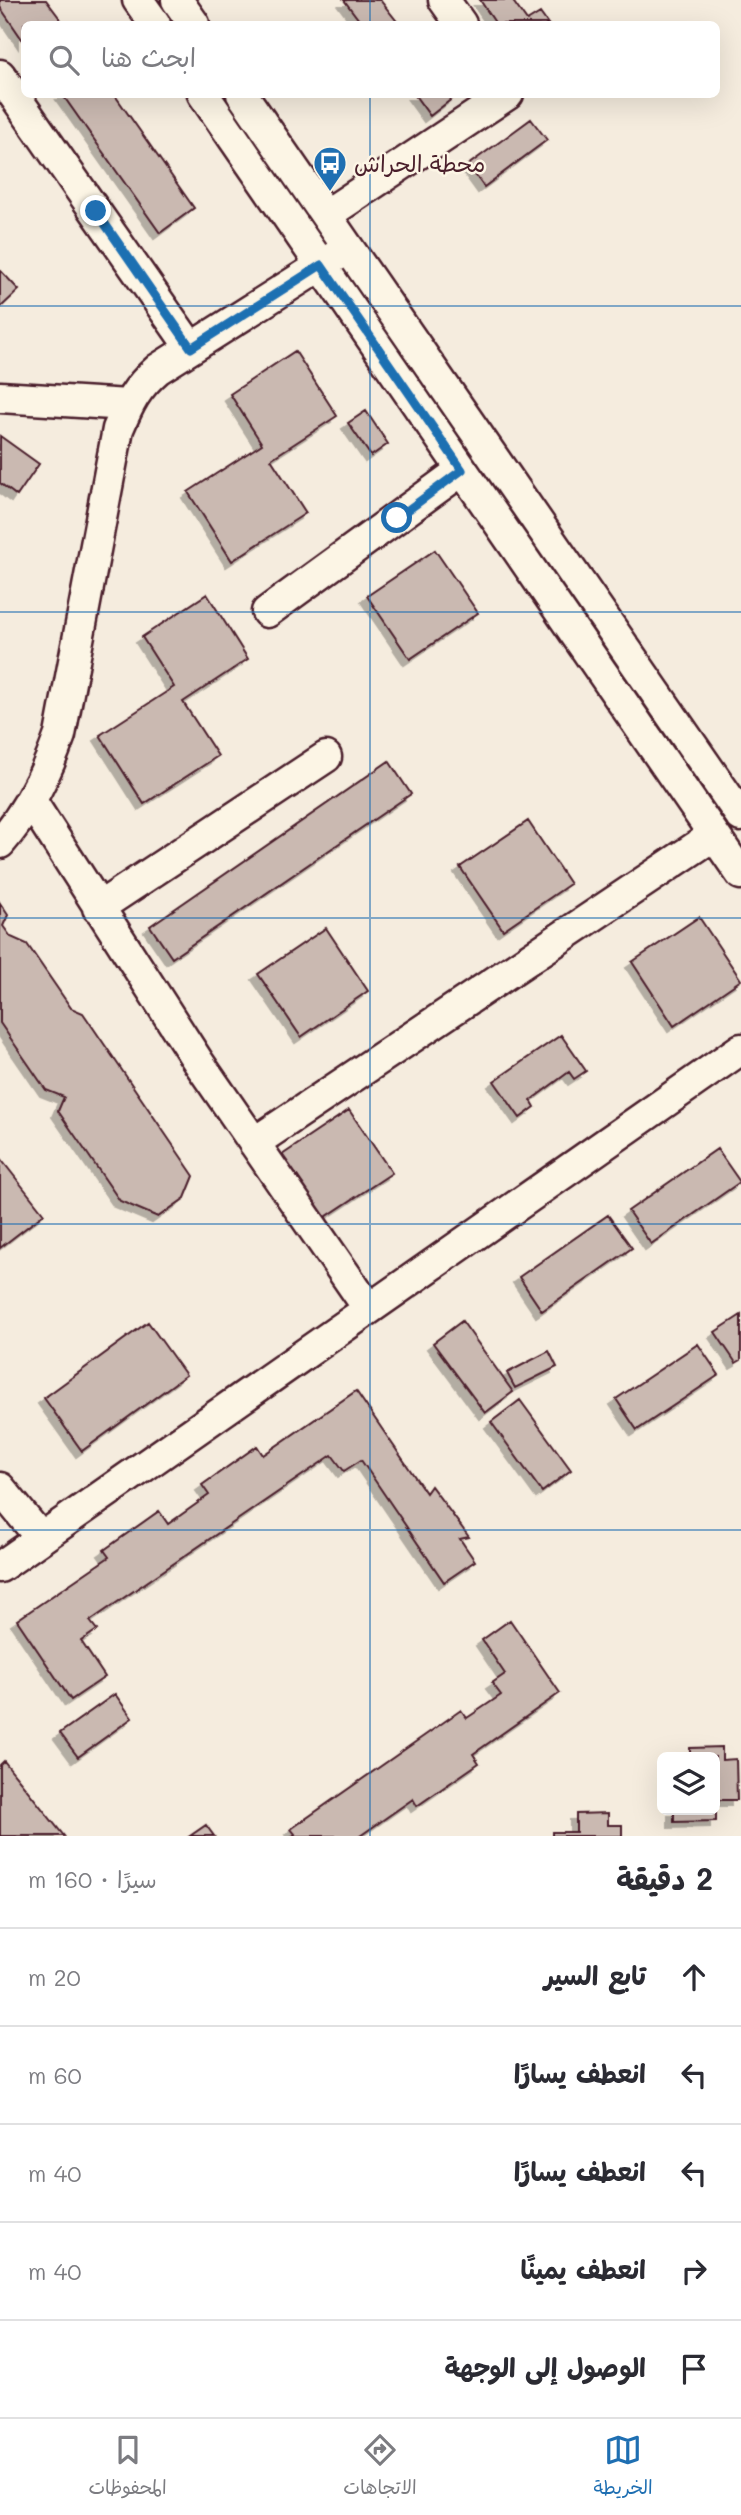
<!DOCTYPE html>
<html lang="ar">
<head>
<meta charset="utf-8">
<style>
  body { margin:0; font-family:Mali,"Playpen Sans Arabic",sans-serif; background:#f2f2f3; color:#2b2b33; direction:rtl }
  .controls { position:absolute; right:21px; bottom:21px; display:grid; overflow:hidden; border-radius:10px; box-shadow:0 7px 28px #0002 }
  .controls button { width:63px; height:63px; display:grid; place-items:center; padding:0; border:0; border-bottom:2px solid #e1e1e2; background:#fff; color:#2b2b33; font:35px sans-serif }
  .stop { position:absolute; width:21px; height:21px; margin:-16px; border:5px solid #1f6fb2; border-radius:50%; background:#fff }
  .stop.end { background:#1f6fb2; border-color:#fff; box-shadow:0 2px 7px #0008 }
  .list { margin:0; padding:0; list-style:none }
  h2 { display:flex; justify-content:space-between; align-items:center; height:91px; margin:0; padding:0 28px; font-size:30px }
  h2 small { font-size:23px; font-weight:400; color:#7c7c81 }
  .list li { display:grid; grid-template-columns:46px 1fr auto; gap:21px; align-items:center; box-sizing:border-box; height:98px; padding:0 28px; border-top:2px solid #e1e1e2 }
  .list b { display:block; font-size:26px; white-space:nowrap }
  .list em { font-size:23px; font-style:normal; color:#7c7c81 }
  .icon { flex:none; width:38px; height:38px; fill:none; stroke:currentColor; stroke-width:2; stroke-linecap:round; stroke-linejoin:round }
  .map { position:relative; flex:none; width:741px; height:1836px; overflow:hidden; direction:ltr }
  .search { position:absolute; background:#fff; box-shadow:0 7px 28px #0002; left:21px; right:21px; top:21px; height:77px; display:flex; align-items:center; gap:18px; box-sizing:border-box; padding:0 24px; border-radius:10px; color:#7c7c81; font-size:26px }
  .sheet { height:581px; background:#fff }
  nav { display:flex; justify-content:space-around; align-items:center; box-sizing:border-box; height:98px; border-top:2px solid #e1e1e2; background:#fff; font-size:19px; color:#7c7c81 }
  nav a { display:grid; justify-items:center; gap:4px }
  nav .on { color:#1f6fb2 }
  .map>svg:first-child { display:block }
  .building { fill:#cab9b1; stroke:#4a1f2b; stroke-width:2; filter:url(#shadow) }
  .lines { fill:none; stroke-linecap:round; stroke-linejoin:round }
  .minor-casing { stroke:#4a1f2b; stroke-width:35 }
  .minor { stroke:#fcf5e5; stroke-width:30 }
  .route { stroke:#1f6fb2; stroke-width:9 }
  .grid { fill:none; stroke:#1f6fb2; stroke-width:2; stroke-opacity:0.55 }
  .labels { text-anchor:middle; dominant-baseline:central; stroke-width:5; stroke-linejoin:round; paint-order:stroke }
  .poi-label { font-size:23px; fill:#4a1f2b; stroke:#fcf5e5; text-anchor:start }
</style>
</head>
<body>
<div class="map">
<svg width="741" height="1836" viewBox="0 0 741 1836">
  <defs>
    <filter id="shadow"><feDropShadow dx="-6" dy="6" stdDeviation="0" flood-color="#0004"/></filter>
  </defs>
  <rect width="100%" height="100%" fill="#f5ecde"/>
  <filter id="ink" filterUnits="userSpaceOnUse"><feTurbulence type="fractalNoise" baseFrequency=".0143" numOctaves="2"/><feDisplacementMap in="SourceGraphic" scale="14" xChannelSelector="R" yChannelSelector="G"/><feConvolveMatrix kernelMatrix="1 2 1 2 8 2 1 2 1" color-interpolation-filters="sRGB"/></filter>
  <g filter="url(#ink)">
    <path class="building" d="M 0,0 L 46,0 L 64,24 L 24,24 L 24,42 L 0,7 Z
      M 344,0 L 380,0 L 399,24 L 362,24 Z
      M 480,0 L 512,0 L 527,21 L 540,13 L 548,24 L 496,24 Z
      M 62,94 L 114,94 L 194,208 L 160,233 Z
      M 414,94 L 450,94 L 453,98 L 430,116 Z
      M 531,119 L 547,140 L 484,187 L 468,165 Z
      M 0,270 L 19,290 L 0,308 Z
      M 295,351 L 337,416 L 271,459 L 306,513 L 232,561 L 188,492 L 262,444 L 230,394 Z
      M 366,411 L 388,444 L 371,456 L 348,423 Z
      M 0,436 L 39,464 L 17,496 L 0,483 Z
      M 435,550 L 478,613 L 410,659 L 367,596 Z
      M 207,594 L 248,659 L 183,702 L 218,756 L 144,804 L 100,735 L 174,687 L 142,637 Z
      M 389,761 L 411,794 L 172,958 L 150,926 Z
      M 528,821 L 570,884 L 503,930 L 460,867 Z
      M 0,903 L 8,915 L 3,926 L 11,937 L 27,944 L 71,1008 L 83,1013 L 194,1176 L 185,1198 L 158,1217 L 120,1201 L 58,1111 L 64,1097 L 46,1090 L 0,1023 Z
      M 699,917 L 741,980 L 674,1026 L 632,962 Z
      M 326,928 L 368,991 L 301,1037 L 258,974 Z
      M 561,1035 L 586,1071 L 574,1079 L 569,1072 L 531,1100 L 535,1107 L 520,1118 L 494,1081 Z
      M 349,1110 L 392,1173 L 324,1218 L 282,1155 Z
      M 717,1149 L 740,1182 L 651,1244 L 628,1211 Z
      M 0,1158 L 44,1214 L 0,1248 Z
      M 608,1215 L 632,1248 L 542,1311 L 519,1277 Z
      M 741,1315 L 741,1360 L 736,1363 L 715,1332 Z
      M 462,1321 L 513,1392 L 485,1413 L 433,1343 Z
      M 148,1322 L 186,1375 L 82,1451 L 44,1398 Z
      M 698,1344 L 719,1375 L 637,1430 L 616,1399 Z
      M 549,1351 L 557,1367 L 515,1388 L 507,1373 Z
      M 356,1391 L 426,1493 L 431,1486 L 469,1537 L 460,1539 L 475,1561 L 444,1582 L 361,1460 L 344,1471 L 332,1455 L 90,1621 L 97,1630 L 81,1641 L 105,1677 L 71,1700 L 17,1620 L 109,1557 L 104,1550 L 159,1511 L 168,1524 L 209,1495 L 202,1485 L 257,1446 L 263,1455 Z
      M 520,1400 L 571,1470 L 542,1492 L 491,1422 Z
      M 510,1620 L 560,1693 L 473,1754 L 479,1763 L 417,1806 L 413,1799 L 360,1836 L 293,1836 L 295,1834 L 291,1829 L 461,1710 L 467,1718 L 501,1695 L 492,1683 L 505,1674 L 482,1640 Z
      M 115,1694 L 132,1718 L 78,1757 L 60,1733 Z
      M 722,1747 L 722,1760 L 736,1759 L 737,1800 L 716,1800 L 716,1821 L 674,1822 L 674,1810 L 715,1810 L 715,1757 L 690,1757 L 690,1748 Z
      M 4,1761 L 64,1836 L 0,1836 L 0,1765 Z
      M 608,1813 L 608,1825 L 622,1825 L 622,1836 L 552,1836 L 552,1832 L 576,1832 L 576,1814 Z
      M 206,1825 L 214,1836 L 190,1836 Z"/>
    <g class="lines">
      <defs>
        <path id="minor" d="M 138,0 L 155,24
          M 177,0 L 194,24
          M 444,0 L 461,24
          M 0,75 L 191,348
          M 203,94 L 741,874
          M 242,94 L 741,816
          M 326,215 L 508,94
          M 0,397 L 128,405
          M 267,612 L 462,470
          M 31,801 L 199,1063 L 369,1309
          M 0,843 C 28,811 46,775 60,735 L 118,429 C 129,403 136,388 158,369 L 336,256
          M 98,908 L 326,757
          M 254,1143 L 714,835
          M 0,1488 L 41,1538
          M 0,1567 L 741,1049"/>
      </defs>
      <use href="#minor" class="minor-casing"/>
      <use href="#minor" class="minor"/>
    </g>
  </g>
  <g class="lines" filter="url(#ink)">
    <path class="route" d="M 96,211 L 191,348 L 321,265 L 462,470 L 397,518"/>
  </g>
  <path class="grid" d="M 370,0 L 370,24M 370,94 L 370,1836M 0,306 L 741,306M 0,612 L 741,612M 0,918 L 741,918M 0,1224 L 741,1224M 0,1530 L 741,1530"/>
  <defs>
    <symbol id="bus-pin" viewBox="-11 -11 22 30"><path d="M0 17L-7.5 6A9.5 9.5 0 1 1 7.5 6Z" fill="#1f6fb2" stroke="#fcf5e5"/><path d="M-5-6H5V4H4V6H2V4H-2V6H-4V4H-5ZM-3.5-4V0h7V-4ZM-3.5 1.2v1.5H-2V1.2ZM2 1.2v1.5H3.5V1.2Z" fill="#fff"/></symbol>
  </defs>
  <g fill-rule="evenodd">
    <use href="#bus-pin" x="311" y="144" width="38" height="52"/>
  </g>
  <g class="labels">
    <g class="poi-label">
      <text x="354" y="163">محطة الحراش</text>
    </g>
  </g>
</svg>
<div class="controls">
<button><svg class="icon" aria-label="layers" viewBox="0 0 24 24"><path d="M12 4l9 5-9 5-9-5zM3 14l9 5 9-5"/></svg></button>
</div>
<div class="stop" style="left:397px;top:518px"></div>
<div class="stop end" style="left:96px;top:211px"></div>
<div class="search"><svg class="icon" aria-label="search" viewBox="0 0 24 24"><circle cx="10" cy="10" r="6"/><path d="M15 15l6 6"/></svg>ابحث هنا</div>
</div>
<section class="sheet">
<h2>2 دقيقة<small>سيرًا · 160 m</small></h2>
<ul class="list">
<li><svg class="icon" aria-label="ahead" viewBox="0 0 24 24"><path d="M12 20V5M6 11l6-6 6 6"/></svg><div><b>تابع السير</b></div><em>20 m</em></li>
<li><svg class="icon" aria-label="left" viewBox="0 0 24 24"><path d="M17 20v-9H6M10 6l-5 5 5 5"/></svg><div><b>انعطف يسارًا</b></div><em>60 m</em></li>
<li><svg class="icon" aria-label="left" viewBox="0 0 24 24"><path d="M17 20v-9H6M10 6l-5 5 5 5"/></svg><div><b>انعطف يسارًا</b></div><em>40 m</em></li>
<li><svg class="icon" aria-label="right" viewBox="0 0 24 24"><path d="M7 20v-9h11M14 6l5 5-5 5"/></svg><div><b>انعطف يمينًا</b></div><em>40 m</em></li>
<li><svg class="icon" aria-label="arrive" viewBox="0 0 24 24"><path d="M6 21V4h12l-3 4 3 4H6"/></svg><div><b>الوصول إلى الوجهة</b></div></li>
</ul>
</section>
<nav>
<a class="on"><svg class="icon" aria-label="map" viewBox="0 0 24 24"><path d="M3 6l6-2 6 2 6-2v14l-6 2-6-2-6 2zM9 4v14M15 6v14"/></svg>الخريطة</a>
<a><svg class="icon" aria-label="directions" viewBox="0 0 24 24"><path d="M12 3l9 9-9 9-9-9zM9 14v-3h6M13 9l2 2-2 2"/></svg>الاتجاهات</a>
<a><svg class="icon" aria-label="saved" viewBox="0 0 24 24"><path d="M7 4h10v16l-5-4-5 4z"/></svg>المحفوظات</a>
</nav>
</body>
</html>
